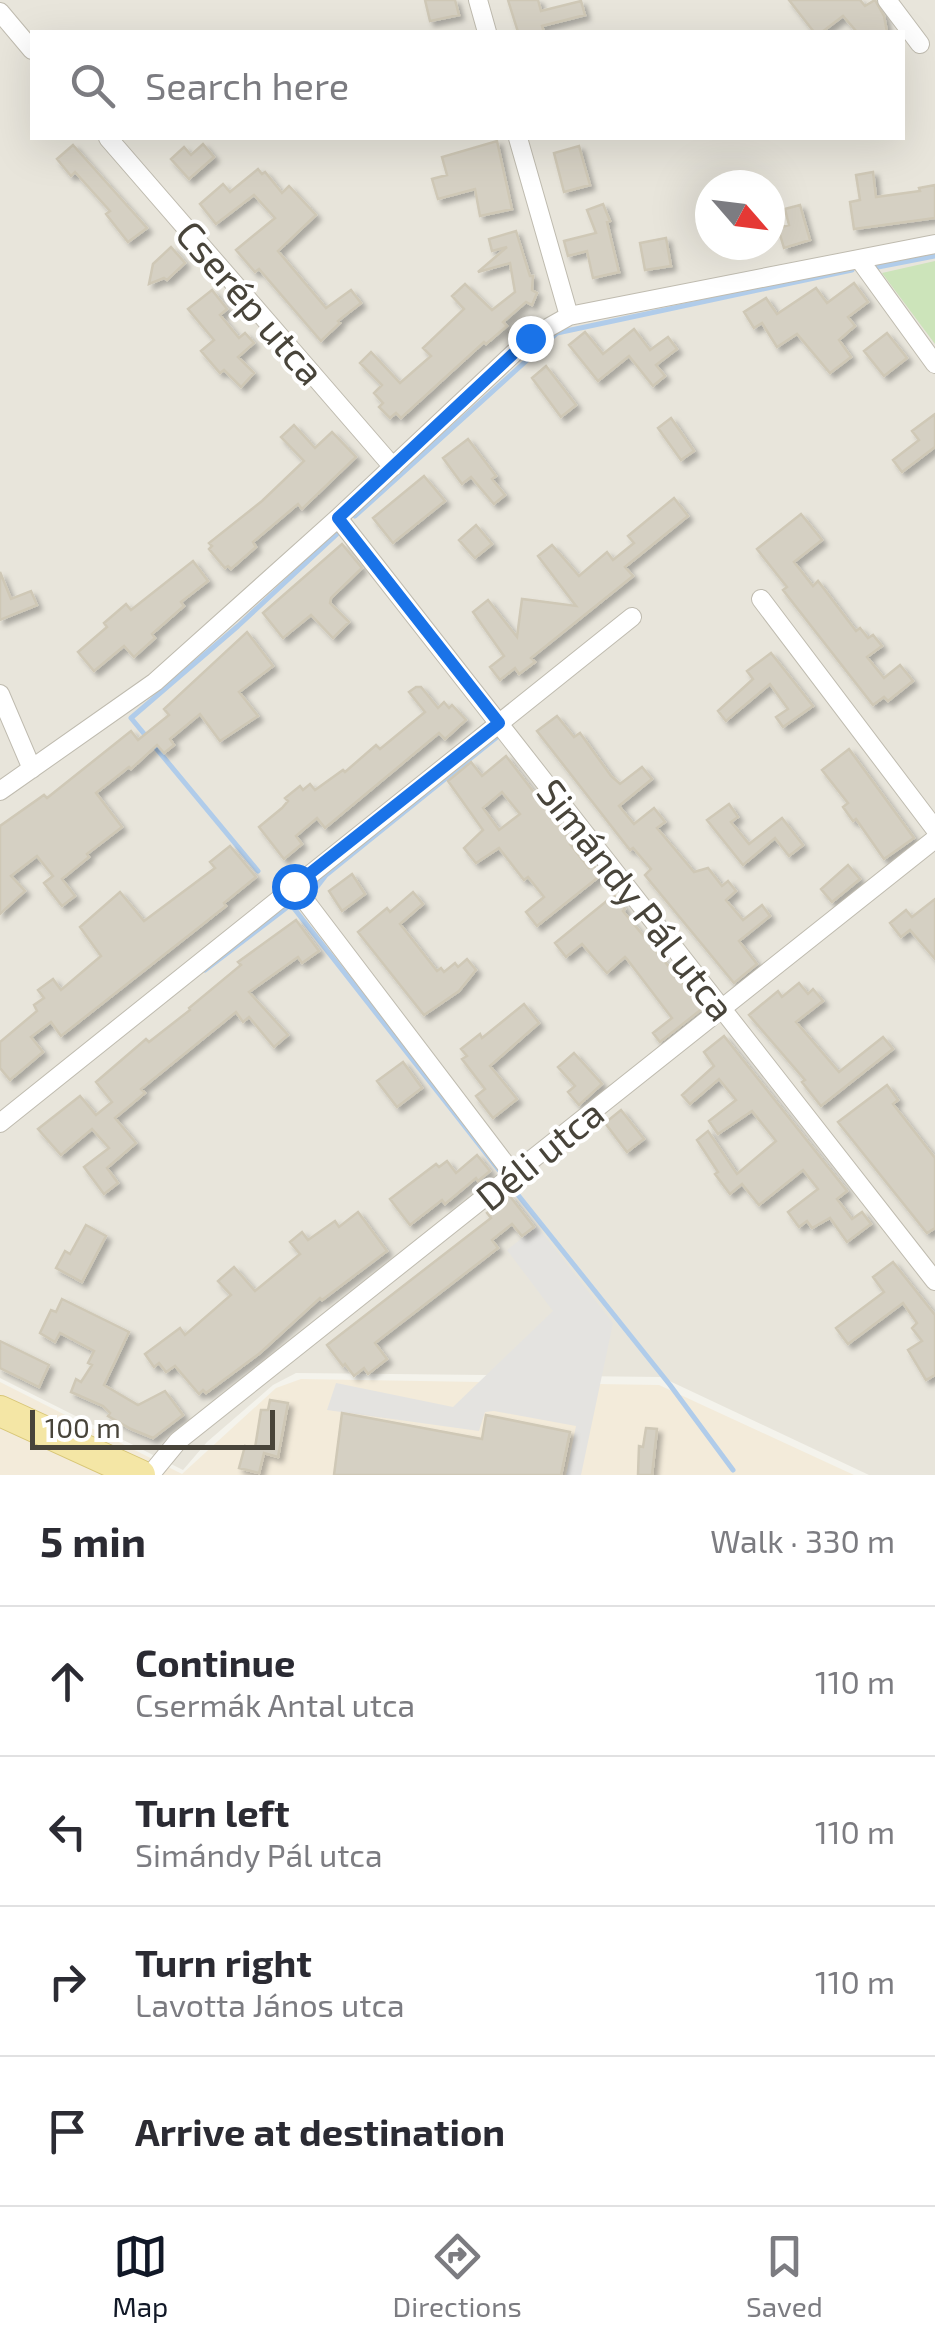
<!DOCTYPE html>
<html lang="en">
<head>
<meta charset="utf-8">
<style>
  body { margin:0; font-family:"Exo 2",sans-serif; background:#f2f2f3; color:#2b2b33 }
  .compass { position:absolute; left:695px; top:170px; width:90px; height:90px; border-radius:50%; background:#fff; box-shadow:0 10px 40px #0002; rotate:118deg }
  .scale { position:absolute; left:30px; bottom:25px; width:245px; box-sizing:border-box; padding-left:10px; border:5px solid #48443a; border-top:0; font-size:28px; line-height:35px; white-space:nowrap; color:#48443a; -webkit-text-stroke:8px #fff; paint-order:stroke }
  .stop { position:absolute; width:30px; height:30px; margin:-22px; border:8px solid #1a73e8; border-radius:50%; background:#fff }
  .stop.end { background:#1a73e8; border-color:#fff; box-shadow:0 2px 10px #0008 }
  .list { margin:0; padding:0; list-style:none }
  h2 { display:flex; justify-content:space-between; align-items:center; height:130px; margin:0; padding:0 40px; font-size:42px }
  h2 small { font-size:32px; font-weight:400; color:#7c7c81 }
  .list li { display:grid; grid-template-columns:65px 1fr auto; gap:30px; align-items:center; box-sizing:border-box; height:150px; padding:0 40px; border-top:2px solid #e1e1e2 }
  .list b { display:block; font-size:38px; white-space:nowrap }
  .list p { margin:0; font-size:32px; white-space:nowrap; color:#7c7c81 }
  .list em { font-size:32px; font-style:normal; color:#7c7c81 }
  .icon { flex:none; width:55px; height:55px; fill:none; stroke:currentColor; stroke-width:2; stroke-linecap:round; stroke-linejoin:round }
  .map { position:relative; flex:none; width:935px; height:1475px; overflow:hidden }
  .search { position:absolute; background:#fff; box-shadow:0 10px 40px #0002; left:30px; right:30px; top:30px; height:110px; display:flex; align-items:center; gap:25px; box-sizing:border-box; padding:0 35px; border-radius:0px; color:#7c7c81; font-size:38px }
  .sheet { height:730px; background:#fff }
  nav { display:flex; justify-content:space-around; align-items:center; box-sizing:border-box; height:140px; border-top:2px solid #e1e1e2; background:#fff; font-size:28px; color:#7c7c81 }
  nav a { display:grid; justify-items:center; gap:5px }
  nav .on { color:#111827 }
  .map>svg:first-child { display:block }
  .residential { fill:#e8e5db; fill-rule:evenodd }
  .commercial { fill:#f3ebda }
  .green { fill:#cce4ba }
  .parking { fill:#e4e3e0 }
  .lines { fill:none; stroke-linecap:round; stroke-linejoin:round }
  .stream { stroke:#b0ccea; stroke-width:5 }
  .building { fill:#d5d0c3; stroke:#cfc8b6; stroke-width:2.5; fill-rule:evenodd; filter:url(#shadow) }
  .minor-casing { stroke:#bfbbaf; stroke-width:20 }
  .primary-casing { stroke:#d8c676; stroke-width:32 }
  .minor { stroke:#fff; stroke-width:18 }
  .primary { stroke:#f4e6a5; stroke-width:30 }
  .route { stroke:#1a73e8; stroke-width:12 }
  .labels { text-anchor:middle; dominant-baseline:central; stroke-width:8; stroke-linejoin:round; paint-order:stroke }
  .street-label { font-size:38px; fill:#48443a; stroke:#fff }
</style>
</head>
<body>
<div class="map">
<svg width="935" height="1475" viewBox="0 0 935 1475">
  <defs>
    <filter id="shadow"><feDropShadow dx="4.5" dy="4.5" stdDeviation="2.5" flood-color="#0004"/></filter>
  </defs>
  <rect width="100%" height="100%" fill="#f4f3ec"/>
  <path class="residential" d="M 0,0 L 935,0 L 935,1475 L 869,1475 L 661,1377 L 296,1373 L 273,1385 L 207,1442 L 183,1470 L 0,1378 ZM 32,32 L 902,32 L 902,138 L 32,138 ZM 710,185 L 770,185 L 770,245 L 710,245 Z"/>
  <path class="commercial" d="M 301,1379 L 659,1385 L 854,1475 L 0,1475 L 0,1382 L 182,1474 L 276,1388 Z"/>
  <path class="green" d="M 935,261 L 935,344 L 882,273 Z"/>
  <path class="parking" d="M 537,1226 L 613,1323 L 581,1475 L 566,1475 L 576,1426 L 494,1411 L 485,1412 L 479,1431 L 327,1410 L 336,1383 L 453,1407 L 553,1311 L 507,1250 Z"/>
  <g class="lines">
    <path class="stream" d="M 878,267 L 935,256
      M 355,516 L 557,333 L 852,270
      M 258,871 L 131,718 L 238,626 L 337,534
      M 316,888 L 326,875 L 497,737
      M 289,902 L 499,1170
      M 205,970 L 290,905
      M 514,1190 L 670,1385 L 733,1470"/>
  </g>
  <path class="building" d="M 425,0 L 455,0 L 459,15 L 430,21 Z
    M 508,0 L 538,0 L 541,11 L 581,1 L 585,15 L 542,26 L 544,32 L 518,32 Z
    M 789,0 L 860,0 L 865,6 L 875,0 L 884,16 L 887,32 L 857,32 L 843,16 L 822,32 L 814,32 Z
    M 497,141 L 512,209 L 480,216 L 475,189 L 438,199 L 432,179 L 447,175 L 442,157 Z
    M 203,144 L 214,157 L 189,179 L 171,159 L 184,147 L 191,155 Z
    M 73,145 L 147,228 L 128,242 L 106,214 L 110,211 L 75,172 L 71,176 L 57,159 Z
    M 579,146 L 590,185 L 564,192 L 554,153 Z
    M 258,169 L 262,174 L 265,172 L 282,193 L 289,186 L 316,215 L 278,251 L 326,308 L 351,290 L 361,303 L 338,321 L 340,323 L 321,341 L 259,269 L 255,272 L 236,250 L 275,218 L 254,195 L 216,224 L 200,204 L 223,184 L 230,192 Z
    M 873,172 L 876,197 L 920,191 L 919,188 L 935,185 L 935,218 L 854,229 L 850,202 L 860,200 L 856,175 Z
    M 603,204 L 610,221 L 607,222 L 619,272 L 593,278 L 587,251 L 568,256 L 564,241 L 596,233 L 587,210 Z
    M 800,205 L 810,240 L 784,248 L 778,228 L 789,225 L 785,209 Z
    M 516,231 L 530,276 L 533,276 L 532,290 L 537,293 L 532,305 L 526,302 L 503,322 L 507,326 L 486,344 L 484,342 L 401,418 L 396,413 L 390,418 L 379,407 L 383,403 L 374,393 L 382,385 L 360,363 L 371,352 L 400,383 L 431,356 L 423,348 L 464,309 L 452,296 L 465,284 L 492,310 L 515,292 L 510,263 L 478,272 L 507,247 L 492,251 L 489,239 Z
    M 666,238 L 671,266 L 645,270 L 640,243 Z
    M 171,247 L 185,263 L 167,280 L 164,278 L 149,284 L 153,264 Z
    M 854,283 L 868,302 L 848,317 L 855,326 L 839,340 L 851,357 L 830,373 L 797,334 L 777,347 L 762,323 L 754,328 L 744,312 L 766,298 L 777,314 L 816,288 L 827,303 Z
    M 212,290 L 227,309 L 220,315 L 239,338 L 245,333 L 254,343 L 238,357 L 254,373 L 241,387 L 224,370 L 220,373 L 201,351 L 214,340 L 188,309 Z
    M 634,329 L 650,350 L 668,337 L 677,349 L 656,365 L 665,376 L 653,386 L 629,356 L 598,381 L 569,345 L 585,332 L 603,354 Z
    M 887,333 L 907,358 L 884,376 L 864,351 Z
    M 546,366 L 576,405 L 561,417 L 532,378 Z
    M 935,414 L 935,447 L 902,472 L 893,460 L 919,440 L 912,431 Z
    M 671,418 L 694,451 L 681,460 L 658,428 Z
    M 294,425 L 315,448 L 332,432 L 356,457 L 302,509 L 298,504 L 253,542 L 256,547 L 231,569 L 228,566 L 225,568 L 209,549 L 212,546 L 209,543 L 262,501 L 304,461 L 281,437 Z
    M 468,439 L 496,476 L 492,479 L 505,495 L 494,504 L 471,477 L 462,484 L 443,458 Z
    M 424,476 L 445,501 L 393,543 L 373,518 Z
    M 674,498 L 688,516 L 625,567 L 633,576 L 531,658 L 535,662 L 519,674 L 515,668 L 500,680 L 490,667 L 504,656 L 473,612 L 488,600 L 517,637 L 522,599 L 576,606 L 538,556 L 552,545 L 579,576 L 607,552 L 613,560 L 634,543 L 628,536 Z
    M 801,514 L 822,540 L 794,562 L 813,586 L 818,581 L 856,631 L 860,628 L 868,638 L 873,635 L 882,646 L 867,657 L 884,678 L 900,665 L 913,681 L 888,701 L 884,697 L 873,705 L 783,590 L 787,587 L 757,549 Z
    M 476,525 L 492,544 L 475,558 L 459,540 Z
    M 342,544 L 362,568 L 331,598 L 330,603 L 349,622 L 333,638 L 311,615 L 283,638 L 263,613 Z
    M 193,561 L 208,581 L 181,602 L 184,606 L 152,634 L 155,638 L 134,657 L 124,646 L 94,671 L 78,652 L 107,627 L 104,623 L 126,604 L 131,610 Z
    M 0,572 L 11,599 L 31,591 L 37,605 L 0,620 Z
    M 247,632 L 273,666 L 239,692 L 258,716 L 220,741 L 200,714 L 170,739 L 174,745 L 164,753 L 157,745 L 131,769 L 129,767 L 96,793 L 122,827 L 87,854 L 89,857 L 62,879 L 75,896 L 62,906 L 44,883 L 53,876 L 37,856 L 11,876 L 25,891 L 0,914 L 0,826 L 44,795 L 47,798 L 131,731 L 138,740 L 169,715 L 164,709 Z
    M 771,653 L 813,706 L 783,727 L 776,717 L 788,709 L 770,684 L 726,721 L 718,711 L 753,679 L 747,671 Z
    M 416,687 L 421,687 L 438,708 L 444,702 L 449,708 L 452,705 L 466,720 L 445,739 L 439,733 L 325,828 L 317,818 L 296,836 L 302,844 L 284,859 L 259,827 L 282,808 L 288,801 L 285,798 L 300,786 L 303,790 L 310,784 L 315,790 L 343,770 L 345,772 L 376,745 L 380,749 L 425,712 L 409,692 Z
    M 557,716 L 574,737 L 580,733 L 611,776 L 620,784 L 642,767 L 652,779 L 619,806 L 634,824 L 654,808 L 665,822 L 657,828 L 694,872 L 708,868 L 722,886 L 728,881 L 736,891 L 726,900 L 743,920 L 762,905 L 770,916 L 739,941 L 757,964 L 734,983 L 645,875 L 651,869 L 633,848 L 630,850 L 537,731 Z
    M 849,749 L 914,838 L 884,859 L 856,819 L 853,821 L 843,807 L 848,803 L 822,770 Z
    M 506,756 L 572,842 L 570,844 L 589,868 L 593,865 L 601,875 L 537,926 L 526,912 L 544,897 L 528,877 L 524,880 L 499,848 L 476,863 L 464,848 L 483,830 L 448,781 L 471,762 L 482,776 ZM 502,792 L 520,814 L 499,830 L 483,808 Z
    M 729,804 L 738,817 L 731,822 L 749,844 L 782,818 L 803,845 L 789,856 L 775,838 L 743,865 L 707,820 Z
    M 230,846 L 256,877 L 224,903 L 226,906 L 61,1036 L 51,1022 L 31,1037 L 43,1052 L 10,1080 L 0,1068 L 0,1042 L 37,1011 L 34,1005 L 44,998 L 38,990 L 53,979 L 61,990 L 101,956 L 80,927 L 120,892 L 144,921 L 215,868 L 210,862 Z
    M 848,865 L 860,879 L 832,902 L 821,889 Z
    M 352,874 L 365,894 L 342,911 L 329,891 Z
    M 413,892 L 423,904 L 400,924 L 437,971 L 441,968 L 444,972 L 455,963 L 458,967 L 467,959 L 476,970 L 459,991 L 424,1015 L 358,932 L 387,908 L 390,912 Z
    M 614,895 L 625,909 L 623,911 L 703,1008 L 660,1042 L 653,1033 L 672,1018 L 627,959 L 625,957 L 607,973 L 582,944 L 566,957 L 555,943 Z
    M 935,899 L 935,959 L 910,930 L 901,937 L 890,923 L 906,910 L 912,917 Z
    M 296,920 L 319,951 L 302,963 L 298,957 L 249,992 L 288,1035 L 274,1047 L 249,1017 L 243,1022 L 236,1012 L 141,1089 L 145,1093 L 115,1118 L 136,1143 L 107,1168 L 118,1183 L 104,1194 L 84,1167 L 109,1148 L 92,1129 L 61,1155 L 38,1129 L 80,1096 L 96,1115 L 112,1102 L 96,1082 L 146,1039 L 149,1042 L 190,1010 L 189,1008 L 241,965 L 238,962 Z
    M 799,983 L 808,994 L 813,989 L 823,1001 L 796,1022 L 839,1072 L 883,1037 L 893,1049 L 821,1106 L 802,1082 L 805,1080 L 749,1015 L 778,991 L 782,997 Z
    M 524,1004 L 539,1023 L 490,1066 L 517,1099 L 493,1118 L 476,1096 L 485,1089 L 462,1059 L 467,1056 L 461,1049 L 480,1034 L 482,1038 Z
    M 724,1036 L 847,1191 L 837,1199 L 852,1219 L 862,1212 L 871,1224 L 847,1242 L 830,1218 L 812,1228 L 807,1221 L 799,1227 L 788,1212 L 818,1189 L 803,1170 L 759,1205 L 742,1184 L 730,1194 L 715,1174 L 718,1172 L 697,1140 L 708,1131 L 737,1174 L 776,1141 L 752,1111 L 718,1134 L 709,1121 L 736,1100 L 719,1079 L 690,1104 L 682,1095 L 714,1066 L 704,1052 Z
    M 574,1053 L 602,1084 L 579,1105 L 568,1092 L 575,1086 L 558,1067 Z
    M 403,1062 L 422,1088 L 397,1107 L 377,1081 Z
    M 887,1085 L 898,1100 L 893,1104 L 935,1158 L 935,1228 L 927,1233 L 838,1122 Z
    M 621,1110 L 644,1139 L 627,1152 L 605,1123 Z
    M 477,1155 L 490,1171 L 478,1181 L 476,1178 L 445,1204 L 442,1200 L 410,1225 L 390,1199 L 436,1164 L 439,1167 L 447,1161 L 456,1173 Z
    M 509,1195 L 534,1227 L 522,1236 L 512,1224 L 492,1240 L 498,1248 L 375,1343 L 387,1359 L 368,1374 L 364,1368 L 354,1376 L 345,1364 L 343,1366 L 327,1345 L 491,1218 L 487,1213 Z
    M 358,1212 L 387,1251 L 322,1300 L 320,1298 L 260,1353 L 206,1393 L 203,1390 L 199,1394 L 175,1366 L 166,1372 L 159,1363 L 154,1367 L 145,1354 L 180,1328 L 185,1335 L 231,1295 L 218,1281 L 234,1267 L 255,1291 L 300,1254 L 290,1242 L 302,1232 L 308,1240 L 335,1221 L 339,1227 Z
    M 86,1225 L 106,1236 L 82,1282 L 56,1268 L 65,1251 L 70,1254 Z
    M 893,1262 L 935,1315 L 935,1375 L 926,1380 L 908,1350 L 922,1341 L 912,1328 L 917,1323 L 903,1303 L 848,1344 L 836,1328 L 884,1292 L 873,1277 Z
    M 62,1299 L 129,1332 L 104,1385 L 138,1405 L 165,1391 L 183,1415 L 153,1438 L 131,1429 L 108,1416 L 110,1413 L 103,1406 L 71,1392 L 76,1379 L 81,1382 L 92,1365 L 88,1363 L 94,1351 L 60,1333 L 55,1342 L 40,1333 L 51,1310 L 56,1312 Z
    M 0,1341 L 49,1365 L 39,1387 L 0,1368 Z
    M 270,1400 L 288,1403 L 278,1457 L 264,1453 L 259,1473 L 239,1468 L 245,1446 L 255,1448 L 261,1410 L 268,1410 Z
    M 342,1413 L 482,1439 L 486,1415 L 570,1432 L 561,1475 L 334,1475 Z
    M 646,1428 L 657,1429 L 652,1475 L 638,1475 L 639,1446 L 643,1447 Z"/>
  <g class="lines">
    <defs>
      <path id="minor" d="M 478,0 L 487,32
        M 887,0 L 920,44
        M 0,12 L 32,50
        M 108,138 L 393,467
        M 518,138 L 569,316
        M 859,259 L 935,364
        M 338,518 L 935,1281
        M 761,599 L 935,829
        M 0,694 L 32,769
        M 0,791 L 155,682 L 338,518 L 530,338 L 569,316 L 935,244
        M 294,886 L 513,1174
        M 0,1123 L 632,617
        M 150,1475 L 178,1441 L 935,839"/>
      <path id="primary" d="M 0,1411 L 140,1475"/>
    </defs>
    <use href="#minor" class="minor-casing"/>
    <use href="#primary" class="primary-casing"/>
    <use href="#minor" class="minor"/>
    <use href="#primary" class="primary"/>
  </g>
  <g class="lines">
    <path class="route" d="M 294,886 L 499,723 L 338,518 L 530,338"/>
  </g>
  <g class="labels">
    <g class="street-label">
      <text transform="translate(251 302) rotate(49)">Cserép utca</text>
      <text transform="translate(637 899) rotate(52)">Simándy Pál utca</text>
      <text transform="translate(539 1154) rotate(-39)">Déli utca</text>
    </g>
  </g>
</svg>
<svg class="compass" viewBox="-18 -18 36 36"><path d="M0-13l5 13h-10z" fill="#e53935"/><path d="M0 13l5-13h-10z" fill="#7c7c81"/></svg>
<div class="scale">100 m</div>
<div class="stop" style="left:294px;top:886px"></div>
<div class="stop end" style="left:530px;top:338px"></div>
<div class="search"><svg class="icon" aria-label="search" viewBox="0 0 24 24"><circle cx="10" cy="10" r="6"/><path d="M15 15l6 6"/></svg>Search here</div>
</div>
<section class="sheet">
<h2>5 min<small>Walk · 330 m</small></h2>
<ul class="list">
<li><svg class="icon" aria-label="ahead" viewBox="0 0 24 24"><path d="M12 20V5M6 11l6-6 6 6"/></svg><div><b>Continue</b><p>Csermák Antal utca</p></div><em>110 m</em></li>
<li><svg class="icon" aria-label="left" viewBox="0 0 24 24"><path d="M17 20v-9H6M10 6l-5 5 5 5"/></svg><div><b>Turn left</b><p>Simándy Pál utca</p></div><em>110 m</em></li>
<li><svg class="icon" aria-label="right" viewBox="0 0 24 24"><path d="M7 20v-9h11M14 6l5 5-5 5"/></svg><div><b>Turn right</b><p>Lavotta János utca</p></div><em>110 m</em></li>
<li><svg class="icon" aria-label="arrive" viewBox="0 0 24 24"><path d="M6 21V4h12l-3 4 3 4H6"/></svg><div><b>Arrive at destination</b></div></li>
</ul>
</section>
<nav>
<a class="on"><svg class="icon" aria-label="map" viewBox="0 0 24 24"><path d="M3 6l6-2 6 2 6-2v14l-6 2-6-2-6 2zM9 4v14M15 6v14"/></svg>Map</a>
<a><svg class="icon" aria-label="directions" viewBox="0 0 24 24"><path d="M12 3l9 9-9 9-9-9zM9 14v-3h6M13 9l2 2-2 2"/></svg>Directions</a>
<a><svg class="icon" aria-label="saved" viewBox="0 0 24 24"><path d="M7 4h10v16l-5-4-5 4z"/></svg>Saved</a>
</nav>
</body>
</html>
